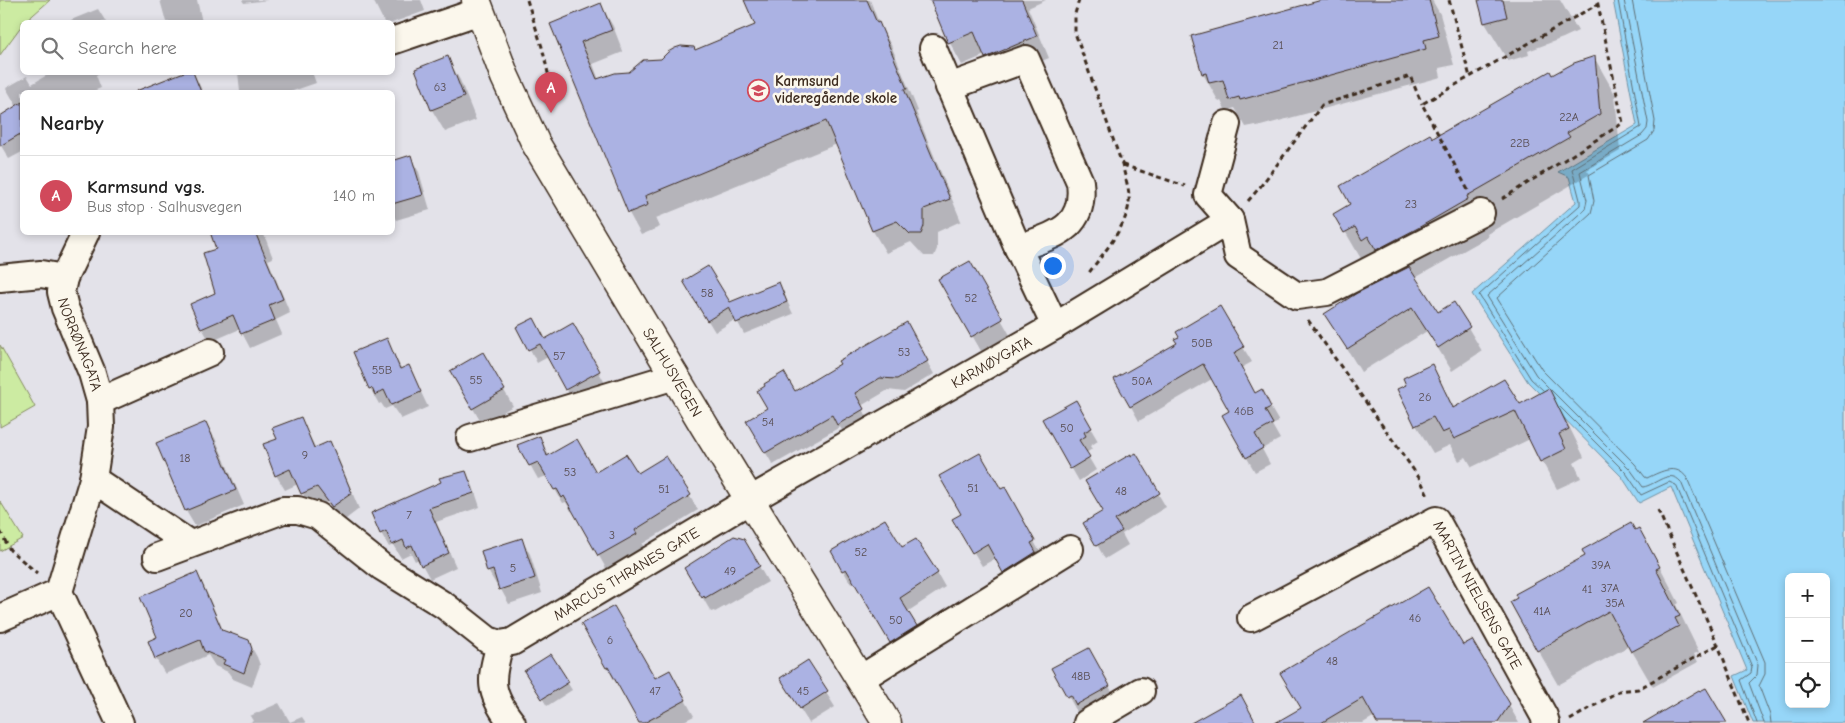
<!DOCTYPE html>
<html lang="en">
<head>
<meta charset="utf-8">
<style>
  body { margin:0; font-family:"Comic Neue",sans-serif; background:#f6f6f6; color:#222 }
  .controls { position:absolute; right:15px; bottom:15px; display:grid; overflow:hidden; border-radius:8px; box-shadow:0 2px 8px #0003 }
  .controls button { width:45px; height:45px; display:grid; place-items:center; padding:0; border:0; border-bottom:1px solid #e0e0e0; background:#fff; color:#222; font:25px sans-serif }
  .you { position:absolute; left:1052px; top:265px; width:18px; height:18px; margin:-12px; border:4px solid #fff; border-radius:50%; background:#1a73e8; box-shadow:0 0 0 8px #1a73e833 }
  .badge { display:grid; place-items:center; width:32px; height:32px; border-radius:50%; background:#d1495b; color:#fff; font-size:16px; font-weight:700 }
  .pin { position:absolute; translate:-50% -41px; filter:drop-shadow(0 1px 2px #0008) }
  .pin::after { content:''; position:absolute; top:26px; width:18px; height:15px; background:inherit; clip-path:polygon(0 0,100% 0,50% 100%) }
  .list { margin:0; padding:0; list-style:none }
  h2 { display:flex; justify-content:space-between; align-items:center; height:65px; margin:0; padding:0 20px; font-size:21px }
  h2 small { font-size:16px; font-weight:400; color:#767676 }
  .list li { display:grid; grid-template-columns:32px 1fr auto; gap:15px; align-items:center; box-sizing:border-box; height:80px; padding:0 20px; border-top:1px solid #e0e0e0 }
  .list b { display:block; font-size:19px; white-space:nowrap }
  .list p { margin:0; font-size:16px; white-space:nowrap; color:#767676 }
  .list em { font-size:16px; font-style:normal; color:#767676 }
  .icon { flex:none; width:28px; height:28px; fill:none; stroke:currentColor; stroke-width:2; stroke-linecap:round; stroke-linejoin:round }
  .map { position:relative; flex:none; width:1845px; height:723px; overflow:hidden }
  .search { position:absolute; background:#fff; box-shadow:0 2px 8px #0003; left:20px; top:20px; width:375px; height:55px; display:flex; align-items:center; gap:12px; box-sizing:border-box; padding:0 18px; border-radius:8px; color:#767676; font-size:19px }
  .panel { position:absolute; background:#fff; box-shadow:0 2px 8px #0003; left:20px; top:90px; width:375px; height:145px; border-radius:8px }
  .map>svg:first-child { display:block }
  .green { fill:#cceba2; stroke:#848a60 }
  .water { fill:#96d6f8; stroke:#7291a1; fill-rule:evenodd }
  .shadow { fill:#0003 }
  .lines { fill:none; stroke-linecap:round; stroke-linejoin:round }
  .shore { stroke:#5f6f75; stroke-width:1 }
  .building { fill:#abb2e3; stroke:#3b2a1e }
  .minor-casing { stroke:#3b2a1e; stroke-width:30 }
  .major-casing { stroke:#3b2a1e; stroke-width:31 }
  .path { stroke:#3b2a1e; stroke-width:3; stroke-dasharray:5 4; stroke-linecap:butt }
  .minor { stroke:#fbf7ec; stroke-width:26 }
  .major { stroke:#fbf7ec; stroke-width:28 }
  .labels { text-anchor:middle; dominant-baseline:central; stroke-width:5; stroke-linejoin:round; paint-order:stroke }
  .number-label { font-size:12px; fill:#574c4f }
  .poi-label { font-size:15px; font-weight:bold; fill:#3b2a1e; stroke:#fbf7ec; text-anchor:start }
  .street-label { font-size:15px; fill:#3b2a1e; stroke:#fbf7ec }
</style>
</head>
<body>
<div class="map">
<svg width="1845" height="723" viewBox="0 0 1845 723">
  <rect width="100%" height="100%" fill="#e3e2e9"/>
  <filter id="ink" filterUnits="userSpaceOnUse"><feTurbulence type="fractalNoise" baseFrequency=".02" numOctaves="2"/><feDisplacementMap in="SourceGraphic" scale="10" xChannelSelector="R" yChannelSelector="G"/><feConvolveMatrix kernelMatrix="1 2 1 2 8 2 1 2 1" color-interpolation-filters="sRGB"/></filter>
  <g filter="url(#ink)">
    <path class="green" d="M 0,0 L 50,0 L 25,22 L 22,22 L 22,25 L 0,55 Z
      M 0,345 L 35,407 L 0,427 Z
      M 0,501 L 23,538 L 0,551 Z"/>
    <path class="water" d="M 1613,0 L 1845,0 L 1845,723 L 1753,723 L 1734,676 L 1747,670 L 1671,487 L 1639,503 L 1622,477 L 1528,382 L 1472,294 L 1576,202 L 1569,177 L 1558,172 L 1637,125 ZM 1789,577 L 1826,577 L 1826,704 L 1789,704 Z"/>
    <path class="shadow" d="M 160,0 L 197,0 L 202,22 L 166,22 Z
      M 242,0 L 268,0 L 244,3 Z
      M 373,0 L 421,0 L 425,11 L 392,23 L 384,22 Z
      M 746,0 L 870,0 L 880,26 L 891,45 L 918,111 L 916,112 L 961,221 L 937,232 L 937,249 L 934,256 L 924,256 L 911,242 L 886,253 L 873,231 L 837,144 L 656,218 L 660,227 L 641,235 L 629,213 L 551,25 L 600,4 L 613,26 L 623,52 L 593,64 L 599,80 L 629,73 L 661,61 L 695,52 L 756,26 Z
      M 931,0 L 1046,0 L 1028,8 L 1049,58 L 999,79 L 985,55 L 962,65 L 950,43 Z
      M 1327,0 L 1432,0 L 1440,14 L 1454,65 L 1439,68 L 1441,77 L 1257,127 L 1256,125 L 1246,127 L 1235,108 L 1226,111 L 1221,101 L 1219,102 L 1203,74 L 1193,37 Z
      M 1479,0 L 1560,0 L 1578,31 L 1563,38 L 1528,51 L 1529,55 L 1508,61 L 1485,23 Z
      M 98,9 L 106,22 L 72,22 L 71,20 Z
      M 275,19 L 277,22 L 263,22 Z
      M 1594,57 L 1615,94 L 1620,151 L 1587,170 L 1590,174 L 1487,234 L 1488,237 L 1415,278 L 1438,314 L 1454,304 L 1482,351 L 1452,371 L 1427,331 L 1361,372 L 1326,314 L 1393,276 L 1391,272 L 1367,269 L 1335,214 L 1352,205 L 1432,140 L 1551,77 Z
      M 447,58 L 460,80 L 476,120 L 445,132 L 432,110 L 417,70 Z
      M 52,72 L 101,72 L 96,75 L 101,88 L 91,92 L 22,92 L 22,152 L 9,159 L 0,144 L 0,117 L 17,107 L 6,88 L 27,76 L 32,84 Z
      M 193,72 L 203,92 L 162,92 L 159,84 Z
      M 238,72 L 312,72 L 316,83 L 290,92 L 240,92 Z
      M 410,157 L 419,172 L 430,210 L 396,220 L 392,213 L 392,162 Z
      M 218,232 L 263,232 L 273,258 L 268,260 L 290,313 L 276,320 L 282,334 L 250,348 L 240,329 L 210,342 L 202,328 L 217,294 Z
      M 969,263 L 1010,335 L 981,351 L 940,279 Z
      M 779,283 L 793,314 L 744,334 L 736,319 L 715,332 L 691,293 L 729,304 Z
      M 1219,308 L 1252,362 L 1241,368 L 1255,394 L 1261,391 L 1279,422 L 1272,425 L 1280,439 L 1262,449 L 1270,464 L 1255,472 L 1223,416 L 1230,412 L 1212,379 L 1139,421 L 1116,379 L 1178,344 Z
      M 906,324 L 934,374 L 904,392 L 888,390 L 861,406 L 870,422 L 846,436 L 840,427 L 773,465 L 747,421 Z
      M 580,338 L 606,385 L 574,403 L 548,357 L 537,363 L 530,349 L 545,340 Z
      M 386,339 L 402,370 L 409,367 L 428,407 L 401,419 L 392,406 L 385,409 L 381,403 L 379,404 L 370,388 Z
      M 483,354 L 513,406 L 482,424 L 452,372 Z
      M 1431,366 L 1455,409 L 1519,406 L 1549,390 L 1565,418 L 1584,457 L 1574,463 L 1581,478 L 1557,489 L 1530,439 L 1472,467 L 1466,457 L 1459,461 L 1450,445 L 1433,453 L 1416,425 L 1408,385 Z
      M 1075,402 L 1098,441 L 1090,446 L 1092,449 L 1086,453 L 1096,470 L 1079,481 L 1044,420 Z
      M 301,419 L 316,449 L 330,443 L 338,458 L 359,509 L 342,522 L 327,502 L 311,509 L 298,484 L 285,490 L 276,475 L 264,445 L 278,439 Z
      M 206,423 L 215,438 L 244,505 L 195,526 L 186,511 L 157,444 Z
      M 540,438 L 549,456 L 596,474 L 637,475 L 666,457 L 698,510 L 642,544 L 644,548 L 607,570 L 573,510 L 571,511 L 566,502 L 563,503 L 547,476 L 538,479 L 519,445 Z
      M 1135,455 L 1166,507 L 1122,534 L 1128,545 L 1105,559 L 1085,523 L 1104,511 Z
      M 465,472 L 473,486 L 480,507 L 436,522 L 456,567 L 430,579 L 419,559 L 415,561 L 411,553 L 401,558 L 393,545 L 389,547 L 381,533 Z
      M 1001,491 L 1013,503 L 1042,556 L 1013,586 L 996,558 L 982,566 L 954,519 Z
      M 521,539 L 530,554 L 542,593 L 509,604 L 499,586 L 497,586 L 488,571 Z
      M 744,540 L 768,582 L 715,612 L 714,611 L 711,612 L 686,569 Z
      M 902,549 L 937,573 L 945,587 L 907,612 L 924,640 L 899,656 L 854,581 L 851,584 L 832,551 Z
      M 1659,565 L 1679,603 L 1676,605 L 1699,652 L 1694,654 L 1698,662 L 1653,687 L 1629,646 L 1558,685 L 1538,650 Z
      M 197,574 L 205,589 L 224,632 L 248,641 L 257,657 L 260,665 L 252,687 L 233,679 L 228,672 L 215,666 L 208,655 L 165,674 L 156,659 L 149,642 L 158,638 Z
      M 583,625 L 655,680 L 678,687 L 694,716 L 680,723 L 640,723 L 617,682 L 616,683 Z
      M 1472,641 L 1519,723 L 1379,723 L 1375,716 L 1363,723 L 1296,723 Z
      M 1088,649 L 1118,702 L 1086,719 L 1080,710 L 1077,712 L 1053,668 Z
      M 550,655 L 572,690 L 547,706 L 530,678 Z
      M 807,662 L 835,707 L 809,723 L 790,693 Z
      M 279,703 L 290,722 L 302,717 L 306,723 L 249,723 L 253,721 L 250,716 Z"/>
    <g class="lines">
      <path class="shore" d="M 1632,0 L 1655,121 L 1654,131 L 1648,140 L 1589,175 L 1594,201 L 1591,213 L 1497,298 L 1542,370 L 1635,464 L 1645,477 L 1647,478 C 1662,471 1676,463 1687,478 L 1765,662 L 1765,674 L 1759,686 L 1770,715 L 1771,723
        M 1548,387 L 1536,375 L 1487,296 L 1585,209 L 1587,200 L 1580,172 L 1642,135 L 1647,129 L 1648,122 L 1624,0
        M 1543,390 L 1531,379 L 1479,295 L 1580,205 L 1580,200 L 1572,169 L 1641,127 L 1618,0
        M 1551,390 L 1630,469 L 1643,487 C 1656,485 1669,468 1681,482 L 1758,665 L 1757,675 L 1749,683 L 1764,723
        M 1560,407 L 1626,473 L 1641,495 L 1669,482 L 1676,485 L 1752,667 L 1751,673 L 1741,680 L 1757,723"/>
    </g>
    <path class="building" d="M 744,0 L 867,0 L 877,23 L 879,22 L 907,89 L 904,89 L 950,199 L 924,209 L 924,226 L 921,234 L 910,234 L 897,221 L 872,231 L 826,121 L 645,196 L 648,205 L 628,213 L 550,24 L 601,3 L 612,30 L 581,42 L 597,79 L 615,73 L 629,72 L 643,60 L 661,59 L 668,52 L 675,48 L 681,46 L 694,47 L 695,50 L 755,25 Z
      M 930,0 L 1022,0 L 1037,36 L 985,58 L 974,32 L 948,43 Z
      M 1322,0 L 1429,0 L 1439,36 L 1424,40 L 1426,49 L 1240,100 L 1239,97 L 1229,100 L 1223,80 L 1209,83 L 1206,73 L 1202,74 L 1191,36 Z
      M 1478,0 L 1503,0 L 1507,17 L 1484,23 Z
      M 448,56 L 464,97 L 431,110 L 415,69 Z
      M 1595,56 L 1600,114 L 1567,133 L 1570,137 L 1467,196 L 1468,199 L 1418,228 L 1376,250 L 1368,236 L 1362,240 L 1355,227 L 1344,233 L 1333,214 L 1350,204 L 1340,186 L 1430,134 L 1433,138 L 1550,71 L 1552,75 L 1574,63 Z
      M 184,72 L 193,72 L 201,92 L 136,92 L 136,91 Z
      M 22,102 L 22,133 L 0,146 L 0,116 Z
      M 411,155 L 423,195 L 392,204 L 392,161 Z
      M 210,232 L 255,232 L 283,299 L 269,305 L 275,320 L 241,334 L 233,315 L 201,329 L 190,304 L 215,293 L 203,253 L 216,249 Z
      M 970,261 L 1003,319 L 971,337 L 938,279 Z
      M 708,266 L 730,302 L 779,282 L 787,302 L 736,323 L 729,307 L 707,321 L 683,281 Z
      M 1409,267 L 1438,312 L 1454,302 L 1470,327 L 1438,348 L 1412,308 L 1347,349 L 1324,314 L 1357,293 Z
      M 1220,306 L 1244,347 L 1234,353 L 1255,393 L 1262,389 L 1271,407 L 1265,410 L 1273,424 L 1255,434 L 1263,448 L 1246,458 L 1222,415 L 1229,411 L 1203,364 L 1130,407 L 1114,379 L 1177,343 L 1174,339 L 1179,337 L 1176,332 Z
      M 534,318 L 545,339 L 573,323 L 600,371 L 565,390 L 540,344 L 528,350 L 516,327 Z
      M 907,322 L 928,361 L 897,379 L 880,378 L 855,393 L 864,409 L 837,425 L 832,415 L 765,453 L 746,421 L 767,408 L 757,391 L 765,386 L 764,384 L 784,372 L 795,391 L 840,364 L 838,361 Z
      M 387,338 L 400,369 L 409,365 L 421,392 L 391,405 L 384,390 L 375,395 L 372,388 L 369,389 L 353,352 Z
      M 483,352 L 505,390 L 472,409 L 450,371 Z
      M 1432,364 L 1453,408 L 1504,379 L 1520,404 L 1549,388 L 1569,429 L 1559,434 L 1566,449 L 1540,462 L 1515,411 L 1454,439 L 1449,430 L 1442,433 L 1433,417 L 1415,426 L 1397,389 L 1406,385 L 1403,378 Z
      M 1076,400 L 1092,428 L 1084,432 L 1086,436 L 1079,440 L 1090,457 L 1070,469 L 1042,419 Z
      M 301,417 L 314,448 L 330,441 L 352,493 L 332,507 L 317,487 L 301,494 L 290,469 L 275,476 L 263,444 L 277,439 L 272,428 Z
      M 206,422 L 236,490 L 185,511 L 156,443 Z
      M 540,436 L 547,456 L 577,439 L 596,472 L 626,454 L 638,473 L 666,456 L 691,495 L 635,530 L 637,534 L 598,556 L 564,496 L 562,498 L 557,489 L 554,490 L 538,462 L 529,466 L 517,445 Z
      M 980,453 L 1001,489 L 1005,487 L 1035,541 L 1031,543 L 1036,552 L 1003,573 L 987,544 L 972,553 L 952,519 L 961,514 L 939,476 Z
      M 1136,453 L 1160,493 L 1115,520 L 1122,531 L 1096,546 L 1083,523 L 1103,511 L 1085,481 L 1131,454 L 1131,456 Z
      M 466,471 L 474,493 L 429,508 L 449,553 L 421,566 L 412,545 L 406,548 L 403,540 L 392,545 L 386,531 L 380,534 L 371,513 L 441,482 L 439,478 Z
      M 885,519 L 902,547 L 916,539 L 938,573 L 900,598 L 917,626 L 890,643 L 846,569 L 842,571 L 831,551 Z
      M 1631,523 L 1635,530 L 1639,528 L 1660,567 L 1656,569 L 1680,616 L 1675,618 L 1679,626 L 1631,652 L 1609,611 L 1537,651 L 1510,602 L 1517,598 L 1515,594 L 1585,556 L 1582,550 Z
      M 734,536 L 744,539 L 760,566 L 705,598 L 704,596 L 702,598 L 684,568 Z
      M 522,538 L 535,578 L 499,590 L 493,570 L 487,572 L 481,551 Z
      M 197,572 L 222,630 L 249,640 L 252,649 L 244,673 L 223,664 L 225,660 L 204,651 L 200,640 L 155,659 L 148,641 L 157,637 L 140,597 Z
      M 1428,587 L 1463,645 L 1472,640 L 1510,704 L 1497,723 L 1377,723 L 1363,698 L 1321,723 L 1275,723 L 1301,708 L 1280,673 Z
      M 614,606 L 655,678 L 670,670 L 686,700 L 644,723 L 639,723 L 608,667 L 606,668 L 581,624 Z
      M 1089,648 L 1110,686 L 1076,705 L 1071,695 L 1067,697 L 1051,668 Z
      M 551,654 L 569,682 L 542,699 L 524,671 Z
      M 808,660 L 828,691 L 800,709 L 780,678 Z
      M 1706,688 L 1727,723 L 1643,723 L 1699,690 L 1700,691 Z
      M 1241,695 L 1256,723 L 1191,723 Z"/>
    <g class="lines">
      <defs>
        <g id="minor">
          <path d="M 392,41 L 480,11"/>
          <path d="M 933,48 L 1018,248 L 1055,326"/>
          <path d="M 949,87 L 1026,59 L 1080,182 C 1086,229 1054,235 1018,248"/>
          <path d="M 1227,124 L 1208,195 L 1230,220 L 1238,256 L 1297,296 L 1327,292 L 1481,213"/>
          <path id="s1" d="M 86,232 L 64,278 L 61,292 L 65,308 L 92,373 L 100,401 L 101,427 L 93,479"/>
          <path d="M 0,278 L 41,274 L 64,278"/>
          <path d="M 100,401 L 210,352"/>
          <path d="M 470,438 L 675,376"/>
          <path id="s2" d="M 157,557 L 283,510 L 298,510 L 318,516 L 382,567 L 445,606 L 488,640 L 500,644 L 512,642 L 750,500 L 1055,326 L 1230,220"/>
          <path d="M 59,592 L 120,723"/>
          <path d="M 0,618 L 59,592 L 93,479 L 190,544"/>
          <path id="s3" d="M 1251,618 L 1436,520 L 1544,716 L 1546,723"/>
          <path d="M 500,644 C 490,680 488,692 512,723"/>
          <path d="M 860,679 L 1070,549"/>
          <path d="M 1087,723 L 1141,691"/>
        </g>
        <g id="major">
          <path id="s4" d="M 476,0 L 505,77 L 536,144 L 705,427 L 887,723"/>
        </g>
      </defs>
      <use href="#minor" class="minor-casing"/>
      <use href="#major" class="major-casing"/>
      <path class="path" d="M 527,0 L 542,47 L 554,99
        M 1079,0 L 1075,14 L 1075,33 L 1122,164 C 1125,177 1130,190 1129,203 C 1127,226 1102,255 1088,274
        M 1449,0 L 1470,77
        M 1123,165 L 1185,186
        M 1468,190 L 1422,104 L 1598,4
        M 1502,199 L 1623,123 L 1597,0
        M 1248,201 L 1260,187 L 1322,105 L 1410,76 L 1422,104
        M 1308,320 L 1420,479 L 1428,496
        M 1658,510 L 1718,645 L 1749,723
        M 0,531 L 10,550 L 37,573
        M 1570,720 L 1619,691 L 1638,689 L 1718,645"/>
      <use href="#minor" class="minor"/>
      <use href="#major" class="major"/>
    </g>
  </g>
  <defs>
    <symbol id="school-ring" viewBox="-11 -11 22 22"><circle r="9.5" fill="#fbf7ec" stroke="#d1495b" stroke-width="1.5"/><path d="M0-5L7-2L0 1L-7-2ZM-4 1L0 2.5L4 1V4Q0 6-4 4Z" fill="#d1495b"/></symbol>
  </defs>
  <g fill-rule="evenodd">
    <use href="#school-ring" x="746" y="78" width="25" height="25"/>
  </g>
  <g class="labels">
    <g class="number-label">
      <text x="1278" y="45">21</text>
      <text x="440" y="87">63</text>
      <text x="1569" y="117">22A</text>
      <text x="1520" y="143">22B</text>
      <text x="1411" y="204">23</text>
      <text x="707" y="293">58</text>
      <text x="971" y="298">52</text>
      <text x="1202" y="343">50B</text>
      <text x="904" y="352">53</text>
      <text x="559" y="356">57</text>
      <text x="382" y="370">55B</text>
      <text x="476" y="380">55</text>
      <text x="1142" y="381">50A</text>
      <text x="1425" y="397">26</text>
      <text x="1244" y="411">46B</text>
      <text x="768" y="422">54</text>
      <text x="1067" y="428">50</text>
      <text x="305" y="455">9</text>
      <text x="185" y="458">18</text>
      <text x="570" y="472">53</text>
      <text x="973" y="488">51</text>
      <text x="664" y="489">51</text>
      <text x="1121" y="491">48</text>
      <text x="409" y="515">7</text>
      <text x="612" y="535">3</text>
      <text x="861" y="552">52</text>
      <text x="1601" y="565">39A</text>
      <text x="513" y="568">5</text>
      <text x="730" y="571">49</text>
      <text x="1610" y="588">37A</text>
      <text x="1587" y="589">41</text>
      <text x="1615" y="603">35A</text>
      <text x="1542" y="611">41A</text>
      <text x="186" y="613">20</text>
      <text x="1415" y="618">46</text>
      <text x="896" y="620">50</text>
      <text x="610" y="640">6</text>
      <text x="1332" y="661">48</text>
      <text x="1081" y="676">48B</text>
      <text x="655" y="691">47</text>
      <text x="803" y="691">45</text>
    </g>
    <g class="poi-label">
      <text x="775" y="81">Karmsund<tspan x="775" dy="17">videregående skole</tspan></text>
    </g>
    <g class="street-label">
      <text stroke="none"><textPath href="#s1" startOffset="121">NORRØNAGATA</textPath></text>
      <text stroke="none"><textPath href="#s2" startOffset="961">KARMØYGATA</textPath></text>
      <text stroke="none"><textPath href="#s4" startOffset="422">SALHUSVEGEN</textPath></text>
      <text stroke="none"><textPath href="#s2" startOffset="539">MARCUS THRANES GATE</textPath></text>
      <text stroke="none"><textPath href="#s3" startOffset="295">MARTIN NIELSENS GATE</textPath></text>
    </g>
  </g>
</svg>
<div class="controls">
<button>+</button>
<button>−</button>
<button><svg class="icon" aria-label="locate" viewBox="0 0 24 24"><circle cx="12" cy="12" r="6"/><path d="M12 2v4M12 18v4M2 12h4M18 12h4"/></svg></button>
</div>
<div class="you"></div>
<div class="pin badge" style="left:551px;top:113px">A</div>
<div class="search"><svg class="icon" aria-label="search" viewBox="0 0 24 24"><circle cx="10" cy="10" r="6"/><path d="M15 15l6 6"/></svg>Search here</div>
<section class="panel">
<h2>Nearby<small></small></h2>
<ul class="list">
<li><span class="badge">A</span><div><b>Karmsund vgs.</b><p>Bus stop · Salhusvegen</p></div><em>140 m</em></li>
</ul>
</section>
</div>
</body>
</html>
